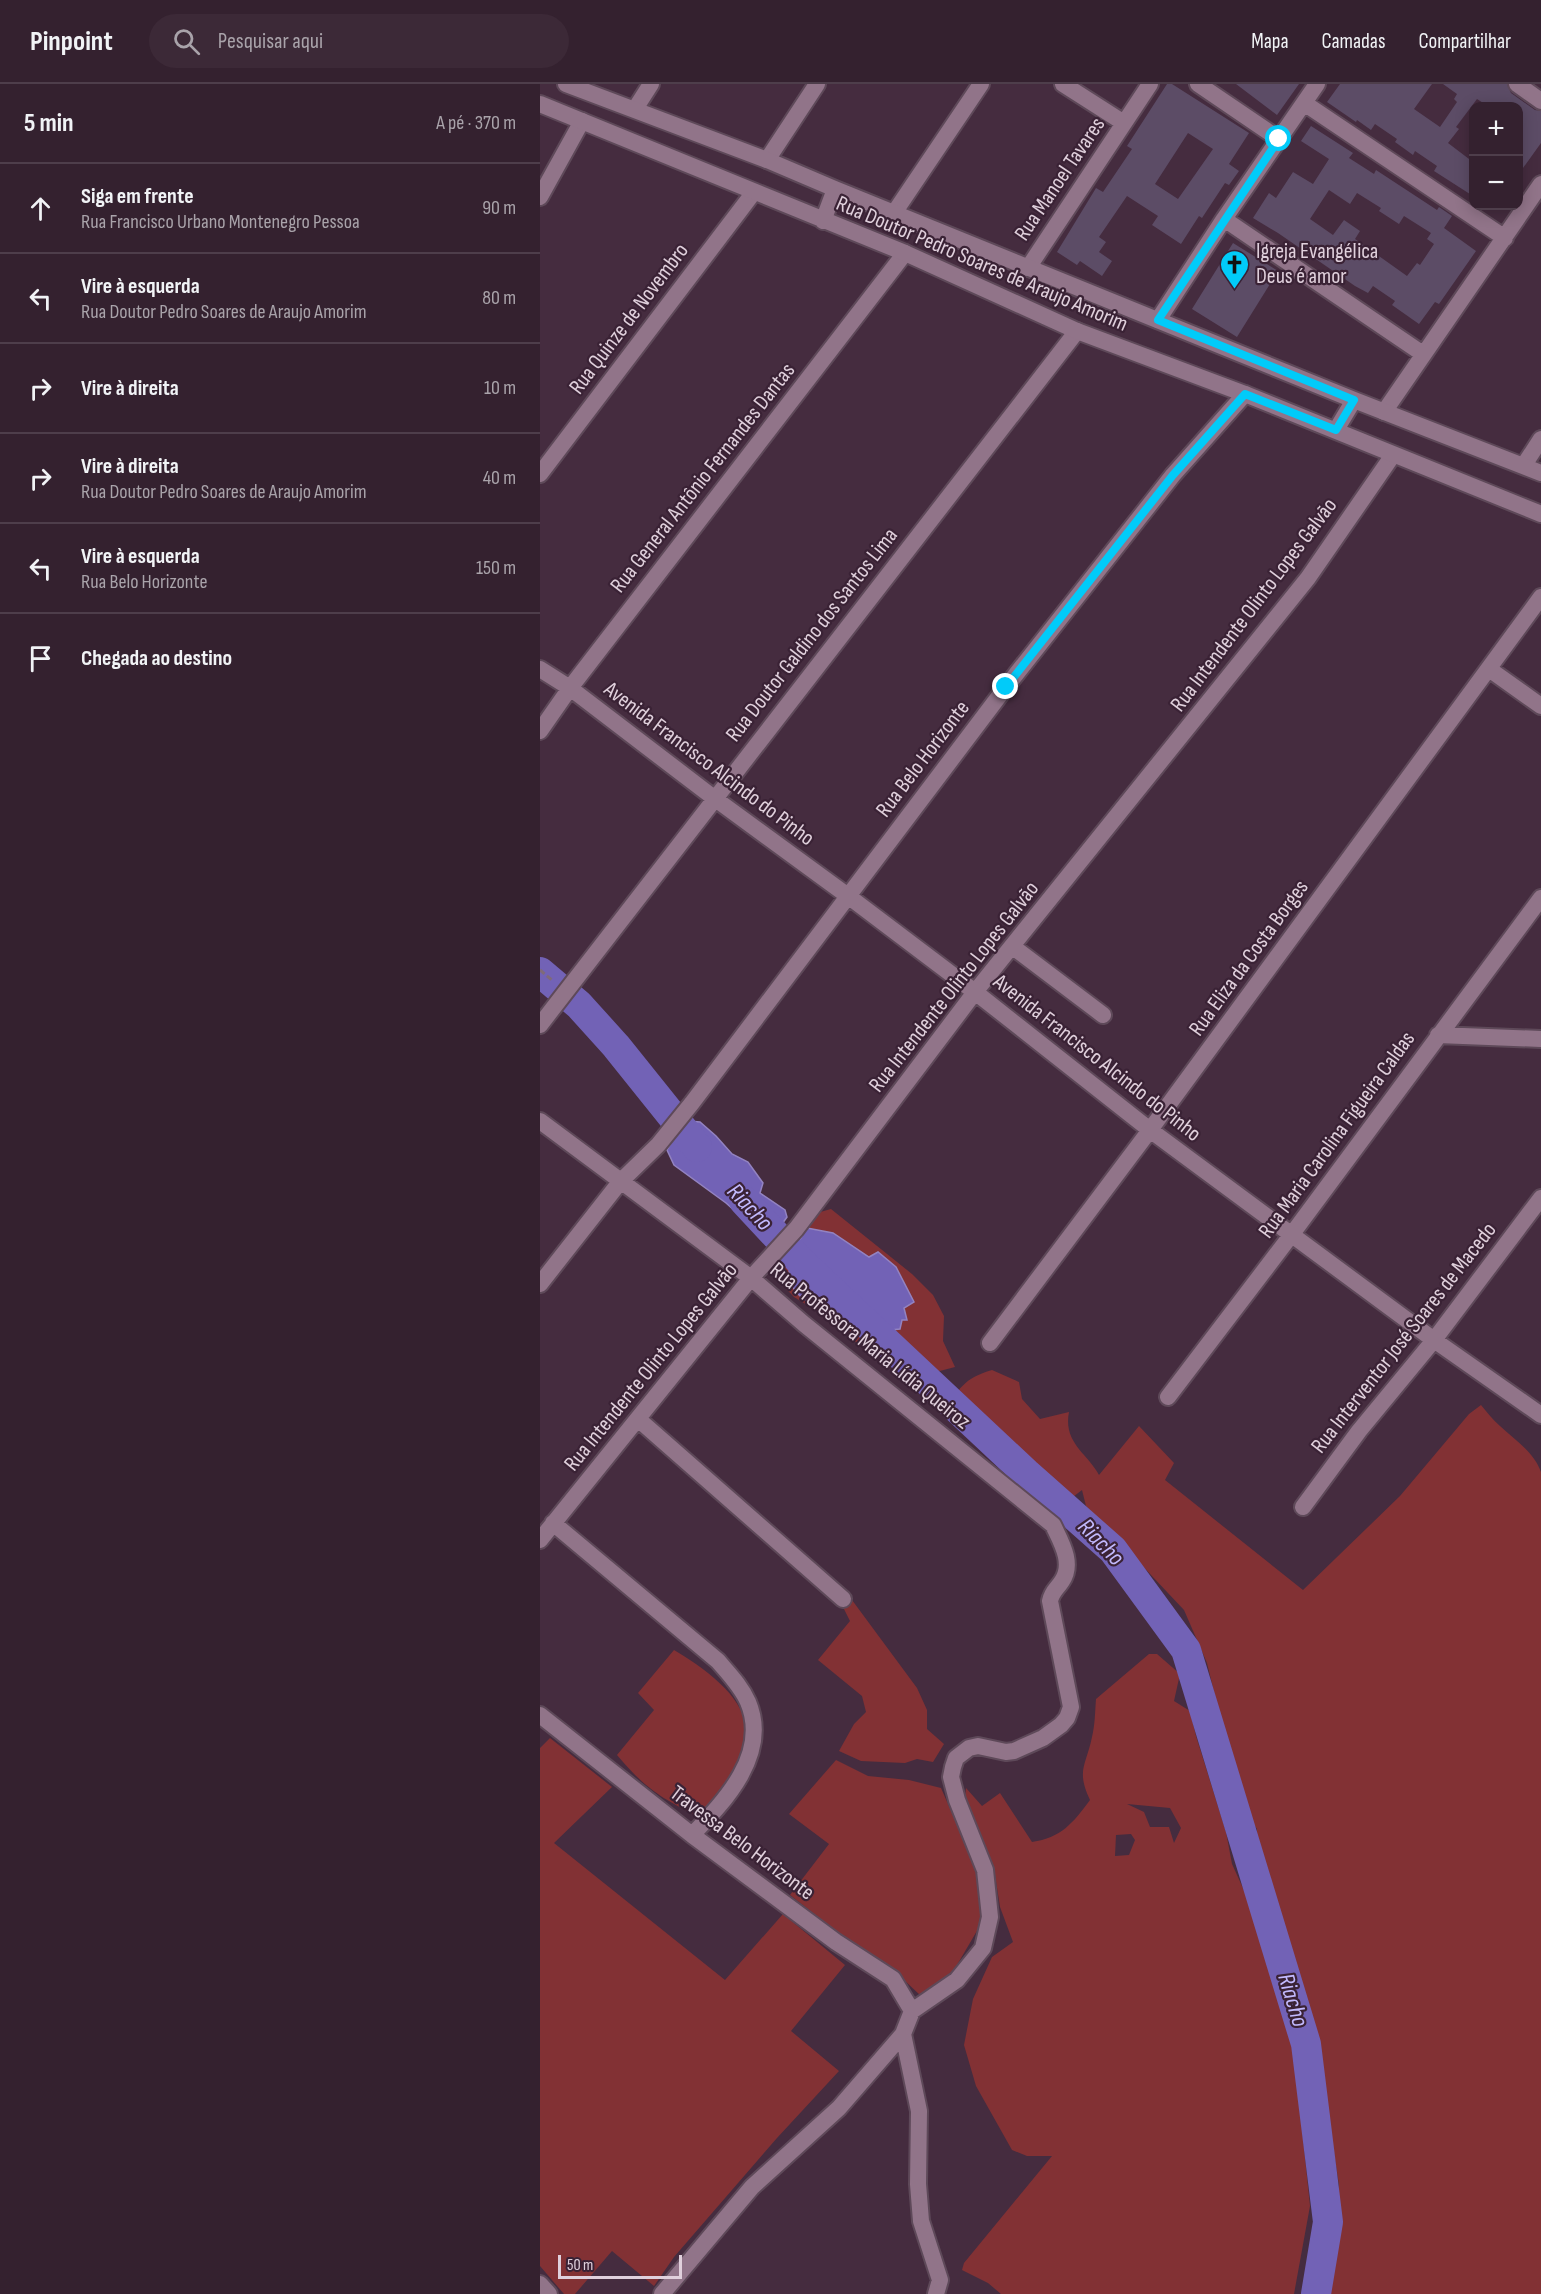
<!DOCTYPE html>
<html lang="pt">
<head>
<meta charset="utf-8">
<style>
  body { margin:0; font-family:"Sofia Sans Condensed",sans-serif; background:#3c2937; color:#f1f3f6 }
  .controls { position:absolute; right:18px; top:18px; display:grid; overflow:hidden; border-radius:12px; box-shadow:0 3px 15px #0003 }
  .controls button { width:54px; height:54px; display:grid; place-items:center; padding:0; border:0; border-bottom:2px solid #4e3e4b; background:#34212f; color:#f1f3f6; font:30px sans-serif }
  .scale { position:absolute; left:18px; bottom:15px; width:124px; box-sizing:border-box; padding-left:6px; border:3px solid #e0d0dc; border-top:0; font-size:16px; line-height:21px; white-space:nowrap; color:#e0d0dc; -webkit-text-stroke:4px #3a2235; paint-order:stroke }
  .stop { position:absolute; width:18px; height:18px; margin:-14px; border:4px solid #01cbf9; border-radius:50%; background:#fff }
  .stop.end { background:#01cbf9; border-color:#fff; box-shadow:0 2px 6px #0008 }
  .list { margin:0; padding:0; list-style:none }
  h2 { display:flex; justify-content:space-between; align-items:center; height:78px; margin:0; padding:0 24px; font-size:26px }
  h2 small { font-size:20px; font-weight:400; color:#a9a3aa }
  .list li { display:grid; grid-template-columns:39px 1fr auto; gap:18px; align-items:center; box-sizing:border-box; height:90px; padding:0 24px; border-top:2px solid #4e3e4b }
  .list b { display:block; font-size:22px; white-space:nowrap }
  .list p { margin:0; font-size:20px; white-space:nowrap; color:#a9a3aa }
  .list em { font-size:20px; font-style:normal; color:#a9a3aa }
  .icon { flex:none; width:33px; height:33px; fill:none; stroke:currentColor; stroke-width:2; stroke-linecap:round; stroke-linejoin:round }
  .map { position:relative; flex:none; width:1001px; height:2210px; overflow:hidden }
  header { display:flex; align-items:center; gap:36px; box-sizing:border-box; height:84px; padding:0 30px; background:#34212f; border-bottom:2px solid #4e3e4b }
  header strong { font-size:28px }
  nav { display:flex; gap:33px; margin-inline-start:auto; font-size:21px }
  .search { width:420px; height:54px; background:#3c2937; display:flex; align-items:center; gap:15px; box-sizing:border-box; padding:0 21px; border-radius:33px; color:#a9a3aa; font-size:22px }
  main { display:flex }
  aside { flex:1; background:#34212f }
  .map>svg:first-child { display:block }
  .green { fill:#823134; fill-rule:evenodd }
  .water { fill:#7262b6; stroke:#9383c1; stroke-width:1.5 }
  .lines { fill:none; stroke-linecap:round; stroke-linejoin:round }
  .river { stroke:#7262b6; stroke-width:30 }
  .building { fill:#5c4c66; fill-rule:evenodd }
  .minor-casing { stroke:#5e4959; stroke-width:20 }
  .tertiary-casing { stroke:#5e4959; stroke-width:20 }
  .path { stroke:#7f6a7a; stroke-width:3; stroke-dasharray:6 3; stroke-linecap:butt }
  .minor { stroke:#917489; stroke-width:16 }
  .tertiary { stroke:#917489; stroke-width:16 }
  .route { stroke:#01cbf9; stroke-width:8 }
  .labels { text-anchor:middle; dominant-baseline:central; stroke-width:4.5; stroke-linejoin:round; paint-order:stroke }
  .street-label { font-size:22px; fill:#e0d0dc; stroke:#3a2235 }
  .poi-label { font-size:22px; fill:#e0d0dc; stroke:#3a2235; text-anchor:start }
  .water-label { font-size:24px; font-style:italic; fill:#c2b9fd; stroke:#3a2235 }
</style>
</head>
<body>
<header>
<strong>Pinpoint</strong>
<div class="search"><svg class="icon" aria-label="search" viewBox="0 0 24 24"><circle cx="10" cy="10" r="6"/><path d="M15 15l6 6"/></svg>Pesquisar aqui</div>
<nav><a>Mapa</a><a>Camadas</a><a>Compartilhar</a></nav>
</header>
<main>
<aside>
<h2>5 min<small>A pé · 370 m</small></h2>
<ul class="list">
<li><svg class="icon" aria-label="ahead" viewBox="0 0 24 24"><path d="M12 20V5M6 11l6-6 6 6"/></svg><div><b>Siga em frente</b><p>Rua Francisco Urbano Montenegro Pessoa</p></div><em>90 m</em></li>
<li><svg class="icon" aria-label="left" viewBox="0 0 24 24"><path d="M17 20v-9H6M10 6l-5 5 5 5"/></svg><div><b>Vire à esquerda</b><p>Rua Doutor Pedro Soares de Araujo Amorim</p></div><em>80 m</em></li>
<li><svg class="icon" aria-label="right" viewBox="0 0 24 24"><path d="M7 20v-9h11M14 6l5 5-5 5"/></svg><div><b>Vire à direita</b></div><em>10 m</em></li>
<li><svg class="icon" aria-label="right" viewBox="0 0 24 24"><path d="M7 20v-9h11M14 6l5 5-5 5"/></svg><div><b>Vire à direita</b><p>Rua Doutor Pedro Soares de Araujo Amorim</p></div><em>40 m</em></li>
<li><svg class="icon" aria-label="left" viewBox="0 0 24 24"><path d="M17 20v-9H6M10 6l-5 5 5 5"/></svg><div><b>Vire à esquerda</b><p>Rua Belo Horizonte</p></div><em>150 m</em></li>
<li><svg class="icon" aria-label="arrive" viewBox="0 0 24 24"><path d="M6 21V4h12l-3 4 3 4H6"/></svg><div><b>Chegada ao destino</b></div></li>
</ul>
</aside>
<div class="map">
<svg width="1001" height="2210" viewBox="0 0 1001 2210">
  <rect width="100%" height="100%" fill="#452c3f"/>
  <path class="green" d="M 291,1125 L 372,1190 L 393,1211 L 404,1232 L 403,1257 L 415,1283 L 396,1288 L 372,1268 L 333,1270 L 319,1261 L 295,1238 L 254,1213 L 232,1190 L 239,1175 L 273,1130 Z
    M 452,1286 L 479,1298 L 482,1315 L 500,1335 L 529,1328 C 523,1359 547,1369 559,1391 L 599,1342 L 634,1379 L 625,1396 L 763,1506 L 860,1412 L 929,1330 L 941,1321 C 947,1328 953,1336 960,1342 C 975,1356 994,1368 1001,1388 L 1001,2210 L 789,2210 L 795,2171 L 799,2101 L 785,2011 L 765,1918 L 715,1768 L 717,1745 L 707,1731 L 691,1678 L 667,1579 L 644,1526 L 546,1422 L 542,1406 L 516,1426 L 404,1330 C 418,1305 424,1294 452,1286 Z
    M 312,1516 L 377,1604 L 387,1626 L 387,1645 L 404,1660 L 393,1678 L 377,1675 L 365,1679 L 321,1677 L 299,1667 L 314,1640 L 326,1628 L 322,1612 L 278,1576 L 310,1537 L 303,1523 Z
    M 134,1566 C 162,1583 203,1610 207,1646 C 209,1655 202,1669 199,1678 C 192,1700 177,1718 158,1732 C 120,1714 104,1703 77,1671 L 114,1626 L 98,1609 Z
    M 609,1570 L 617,1570 L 640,1590 L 634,1617 L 650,1627 L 656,1652 L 686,1748 L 692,1780 L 712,1824 L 753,1957 L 770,2122 L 754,2210 L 461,2210 L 448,2199 L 422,2186 L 424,2179 L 512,2072 L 487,2072 L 472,2066 L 436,2002 L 424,1961 L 433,1915 L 452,1873 L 473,1858 L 460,1823 L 455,1791 L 425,1714 L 426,1704 L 442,1722 L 460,1709 L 492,1758 C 521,1754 533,1739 550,1716 C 536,1686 546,1682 552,1653 C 555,1641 555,1628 556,1615 ZM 587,1720 L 630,1724 L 641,1744 L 634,1759 L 629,1743 L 610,1743 L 604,1728 ZM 591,1750 L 595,1756 L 589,1771 L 575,1772 L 576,1751 Z
    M 10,1654 L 72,1703 L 14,1759 L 185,1896 L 243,1830 L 305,1881 L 251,1947 L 299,1987 L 237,2054 L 134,2173 L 114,2202 L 72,2167 L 35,2210 L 24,2210 L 0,2182 L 0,1664 Z
    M 296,1676 L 328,1692 L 369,1696 L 401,1704 L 440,1793 L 441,1840 L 417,1881 L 403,1898 L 380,1911 L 350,1883 L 323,1868 L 250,1811 L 289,1760 L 249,1730 Z"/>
  <path class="water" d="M 148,1037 L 160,1038 L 176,1052 L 192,1070 L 208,1078 L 223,1099 L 220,1109 L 245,1126 L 247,1133 L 240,1143 L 229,1149 L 215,1145 L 186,1119 L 134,1081 L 127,1066 L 137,1048 Z
    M 267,1144 L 293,1149 L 329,1173 L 338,1168 L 356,1183 L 374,1218 L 364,1224 L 367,1236 L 362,1236 L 360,1245 L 340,1247 L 314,1238 L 307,1231 L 302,1236 C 295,1230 288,1232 281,1227 C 274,1222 264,1216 258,1210 C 239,1190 255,1162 267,1144 Z"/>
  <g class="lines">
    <path class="river" d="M 0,888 L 39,921 L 76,962 L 157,1063
      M 204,1117 L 260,1177 L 486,1389 L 573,1466 L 646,1566 L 766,1960 L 788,2138 L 776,2210"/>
  </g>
  <path class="building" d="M 627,0 L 632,0 L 709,49 L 689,80 L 699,87 L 689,101 L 685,99 L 662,134 L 659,132 L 641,160 L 612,141 L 618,132 L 587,112 L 559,153 L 566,158 L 559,168 L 572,177 L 562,192 L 540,177 L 537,181 L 517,168 L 556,104 L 563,108 L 592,65 L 587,62 ZM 648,49 L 673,65 L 638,115 L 615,100 Z
    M 696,0 L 759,0 L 737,31 Z
    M 800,0 L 892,0 L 874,25 L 900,43 L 917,18 L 914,15 L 917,10 L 903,0 L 967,0 L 971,9 L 995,26 L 1001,27 L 1001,59 L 978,91 L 978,22 L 948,22 L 937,15 L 916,43 L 919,45 L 908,59 L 933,78 L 933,112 L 894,87 L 897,82 L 875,67 L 873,71 L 855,58 L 857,55 L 835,40 L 831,46 L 817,36 L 816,38 L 787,18 Z
    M 771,42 L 813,69 L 809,74 L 834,90 L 836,86 L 897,126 L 899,123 L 912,132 L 904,144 L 936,167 L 899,220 L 895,218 L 879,240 L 852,221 L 855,217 L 833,202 L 828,209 L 815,202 L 738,149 L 713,134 L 729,109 L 736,114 L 753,88 L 773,100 L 789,75 L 761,57 ZM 789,106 L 810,120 L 817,109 L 841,124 L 839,127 L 859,140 L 864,132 L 891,149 L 887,155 L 894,160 L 880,181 L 877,179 L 867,192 L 815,155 L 820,147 L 804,136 L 793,151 L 770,135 Z
    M 693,159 L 738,187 L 697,253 L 652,225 Z"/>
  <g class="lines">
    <defs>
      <path id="minor" d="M 523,0 L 584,39
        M 658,0 L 739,55
        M 977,0 L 1001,17
        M 764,19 L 965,154
        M 95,25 L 111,0
        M 227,76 L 277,0
        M 0,113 L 42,37
        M 354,129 L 441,0
        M 684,135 L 883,270
        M 488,184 L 610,0
        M 618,236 L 684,135 L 777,0
        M 844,328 L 1001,100
        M 984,381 L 1001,355
        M 0,390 L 214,108
        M 0,585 L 30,604 L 174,714 L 308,812 L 435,908 L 610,1046 L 894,1256 L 1001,1331
        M 949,585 L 1001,622
        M 0,647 L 30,604 L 365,169
        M 473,863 L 563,931
        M 0,941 L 537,247
        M 898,951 L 1001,955
        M 0,1037 L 211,1194 L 264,1240 L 513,1441 C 521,1458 534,1479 522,1497 C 517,1505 512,1507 510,1517 L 531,1623 L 527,1634 L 521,1641 L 503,1654 L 474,1667 L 466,1668 L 438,1662 L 429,1664 L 416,1674 L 413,1683 L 411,1693 L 417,1716 L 445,1786 L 450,1833 L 443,1864 L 417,1896 L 372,1927 L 363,1950 L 299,2024 L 212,2103 L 122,2210
        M 0,1200 L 80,1098 L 118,1061 L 152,1019 L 466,603 L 633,391 L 705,310
        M 450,1259 L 610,1046 L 1001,513
        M 628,1313 L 752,1150 L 1001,814
        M 98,1335 L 303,1515
        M 763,1423 L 819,1347 L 894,1256 L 1001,1114
        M 13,1439 L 178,1577 C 189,1590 201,1602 208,1618 C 230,1670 185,1717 152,1751
        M 0,1456 L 211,1194 L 256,1145 L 435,908 L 768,494 L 853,371
        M 0,1631 L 152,1751 L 296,1858 L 353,1895 L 372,1927
        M 363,1950 L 379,2027 L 378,2100 L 381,2137 L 400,2196 L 396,2210
        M 0,2200 L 9,2210"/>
      <path id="tertiary" d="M 26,0 L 227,76 L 295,105 L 814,316 L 1001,389
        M 0,20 L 365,169 L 537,247 L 705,310 L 1001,430
        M 283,137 L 295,105
        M 796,346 L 814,316"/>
    </defs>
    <use href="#minor" class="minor-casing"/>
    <use href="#tertiary" class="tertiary-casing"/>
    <path class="path" d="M 0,886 L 13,897"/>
    <use href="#minor" class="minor"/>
    <use href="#tertiary" class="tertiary"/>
  </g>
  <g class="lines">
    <path class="route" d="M 466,603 L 633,391 L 705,310 L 796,346 L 814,316 L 618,236 L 739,55"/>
  </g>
  <defs>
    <symbol id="church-pin" viewBox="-11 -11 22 30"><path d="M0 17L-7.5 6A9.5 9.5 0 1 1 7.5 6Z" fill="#01cbf9" stroke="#3a2235"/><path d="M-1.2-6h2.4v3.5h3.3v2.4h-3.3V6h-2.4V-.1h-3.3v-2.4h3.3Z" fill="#111"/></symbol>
  </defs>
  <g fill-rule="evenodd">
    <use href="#church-pin" x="678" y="164" width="33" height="45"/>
  </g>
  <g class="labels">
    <g class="street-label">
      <text transform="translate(520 95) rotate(-56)">Rua Manoel Tavares</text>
      <text transform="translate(442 180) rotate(23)">Rua Doutor Pedro Soares de Araujo Amorim</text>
      <text transform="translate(89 235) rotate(-53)">Rua Quinze de Novembro</text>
      <text transform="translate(163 394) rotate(-52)">Rua General Antônio Fernandes Dantas</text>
      <text transform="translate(714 521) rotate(-53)">Rua Intendente Olinto Lopes Galvão</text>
      <text transform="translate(272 551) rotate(-52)">Rua Doutor Galdino dos Santos Lima</text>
      <text transform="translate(383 675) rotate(-53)">Rua Belo Horizonte</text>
      <text transform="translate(169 680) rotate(37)">Avenida Francisco Alcindo do Pinho</text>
      <text transform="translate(709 874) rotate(-54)">Rua Eliza da Costa Borges</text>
      <text transform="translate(414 903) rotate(-52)">Rua Intendente Olinto Lopes Galvão</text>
      <text transform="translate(557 974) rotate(38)">Avenida Francisco Alcindo do Pinho</text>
      <text transform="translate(797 1051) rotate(-54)">Rua Maria Carolina Figueira Caldas</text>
      <text transform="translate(864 1254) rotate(-52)">Rua Interventor José Soares de Macedo</text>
      <text transform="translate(330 1262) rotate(39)">Rua Professora Maria Lídia Queiroz</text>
      <text transform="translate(111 1283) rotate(-51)">Rua Intendente Olinto Lopes Galvão</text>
      <text transform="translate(202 1759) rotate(37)">Travessa Belo Horizonte</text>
    </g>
    <g class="poi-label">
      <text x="716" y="167">Igreja Evangélica<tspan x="716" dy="25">Deus é amor</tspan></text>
    </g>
    <g class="water-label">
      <text transform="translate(210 1123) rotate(47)">Riacho</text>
      <text transform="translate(561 1458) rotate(46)">Riacho</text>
      <text transform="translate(753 1916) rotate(73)">Riacho</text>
    </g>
  </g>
</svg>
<div class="controls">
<button>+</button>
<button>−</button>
</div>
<div class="scale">50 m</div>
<div class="stop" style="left:739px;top:55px"></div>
<div class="stop end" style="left:466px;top:603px"></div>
</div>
</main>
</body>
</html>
